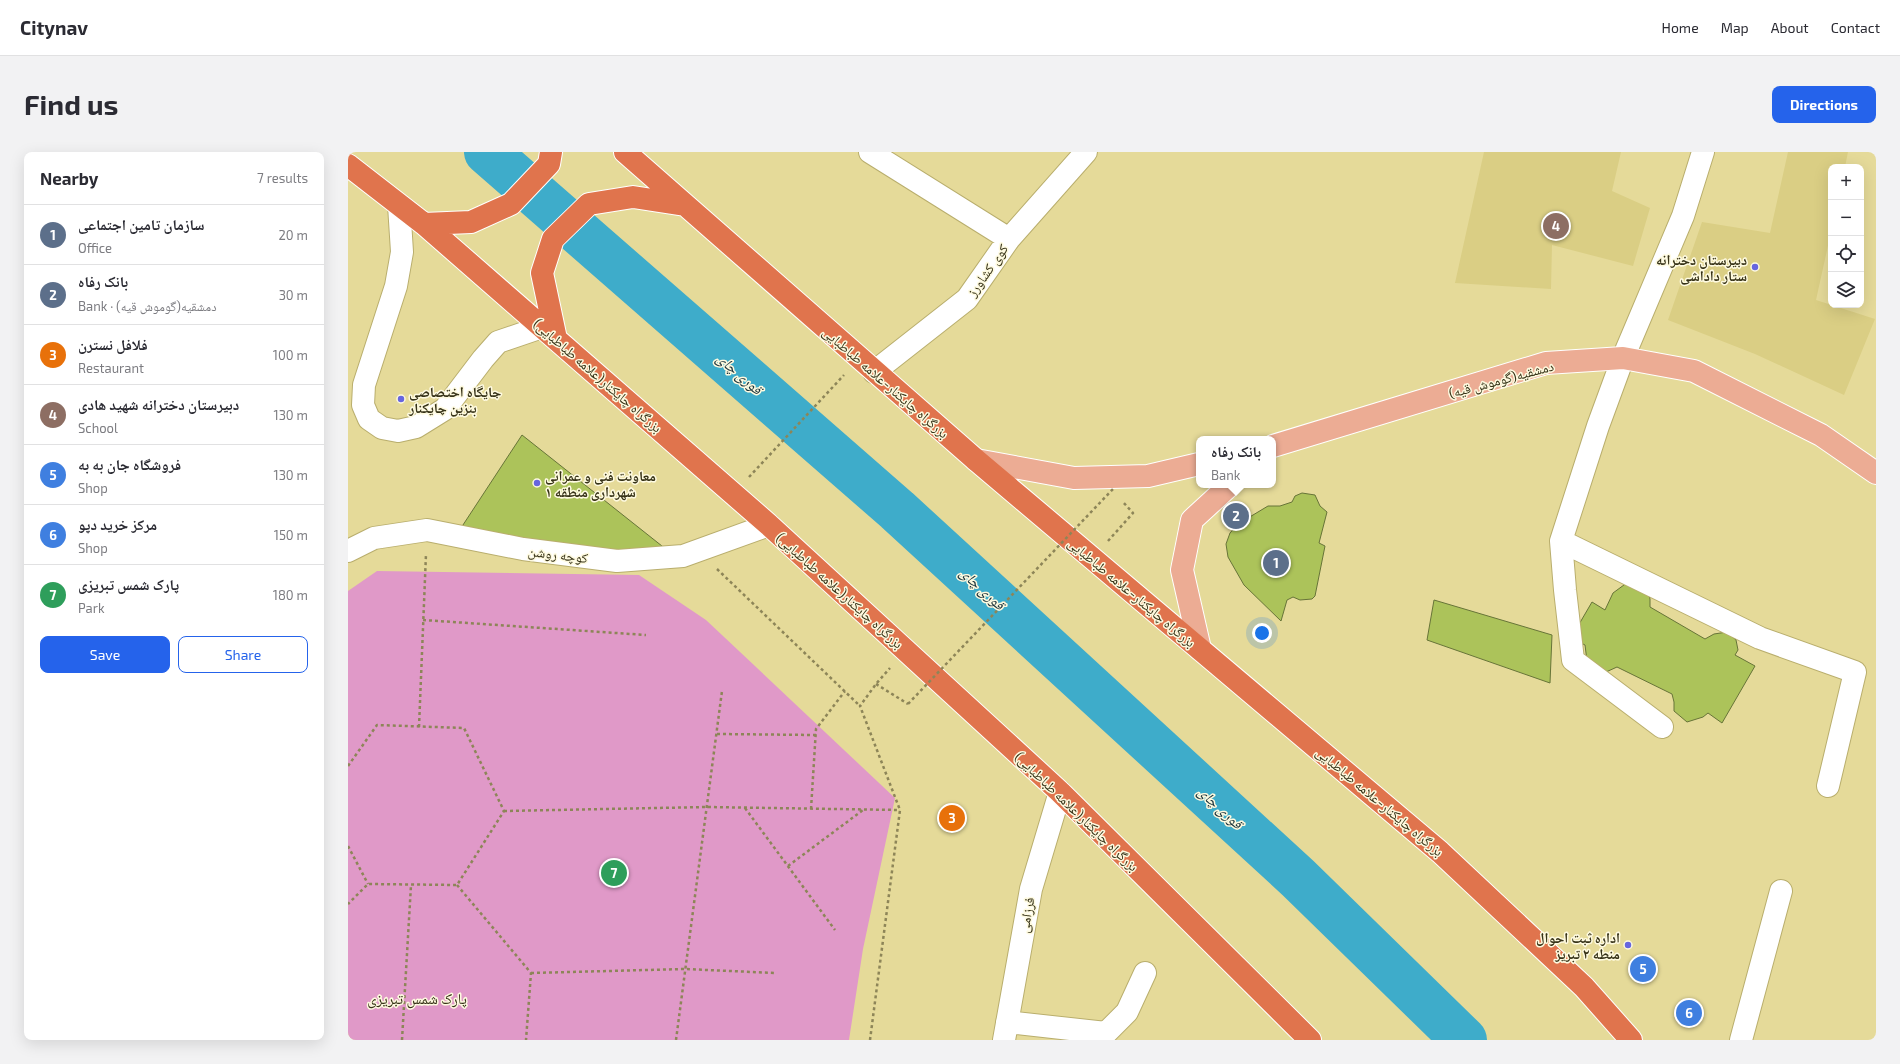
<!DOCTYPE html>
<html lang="en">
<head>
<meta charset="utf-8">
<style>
  body { margin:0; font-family:"Exo 2","Noto Naskh Arabic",sans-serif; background:#f2f2f3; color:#2b2b33 }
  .controls { position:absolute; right:12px; top:12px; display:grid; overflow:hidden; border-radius:8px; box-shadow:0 4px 16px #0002 }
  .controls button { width:36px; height:36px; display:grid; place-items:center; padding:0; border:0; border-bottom:1px solid #e1e1e2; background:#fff; color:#2b2b33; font:20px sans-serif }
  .you { position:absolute; left:914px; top:481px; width:14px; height:14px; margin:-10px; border:3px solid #fff; border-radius:50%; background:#1a73e8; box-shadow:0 0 0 6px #1a73e833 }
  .badge { display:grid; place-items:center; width:26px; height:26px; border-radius:50%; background:#2563eb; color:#fff; font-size:13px; font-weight:700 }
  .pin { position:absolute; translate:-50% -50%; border:2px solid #fff; box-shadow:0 1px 4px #0006 }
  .popup { position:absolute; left:848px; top:284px; width:80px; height:52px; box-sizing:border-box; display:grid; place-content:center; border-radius:8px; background:#fff; filter:drop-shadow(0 1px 3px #0005); font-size:13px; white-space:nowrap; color:#7c7c81 }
  .popup b { font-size:15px; color:#2b2b33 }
  .popup::after { content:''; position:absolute; left:50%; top:100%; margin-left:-8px; border:8px solid transparent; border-top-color:#fff }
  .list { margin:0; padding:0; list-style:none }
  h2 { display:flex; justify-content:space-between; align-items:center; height:52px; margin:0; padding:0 16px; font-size:17px }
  h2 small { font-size:13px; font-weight:400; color:#7c7c81 }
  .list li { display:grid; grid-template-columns:26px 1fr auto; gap:12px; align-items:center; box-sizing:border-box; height:60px; padding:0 16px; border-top:1px solid #e1e1e2 }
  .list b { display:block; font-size:15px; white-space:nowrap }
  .list p { margin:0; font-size:13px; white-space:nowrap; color:#7c7c81 }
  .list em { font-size:13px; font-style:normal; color:#7c7c81 }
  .actions { display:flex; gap:8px; padding:12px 16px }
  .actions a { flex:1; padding:9px 0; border:1px solid #2563eb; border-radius:8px; text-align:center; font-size:14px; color:#2563eb }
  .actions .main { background:#2563eb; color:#fff }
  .icon { flex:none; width:22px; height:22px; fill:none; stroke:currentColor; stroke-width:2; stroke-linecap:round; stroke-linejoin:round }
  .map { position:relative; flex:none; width:1528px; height:888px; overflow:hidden; border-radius:8px }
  header { display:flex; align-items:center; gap:24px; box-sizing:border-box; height:56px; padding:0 20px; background:#fff; border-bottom:1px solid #e1e1e2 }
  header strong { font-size:19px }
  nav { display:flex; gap:22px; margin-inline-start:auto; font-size:14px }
  .intro { display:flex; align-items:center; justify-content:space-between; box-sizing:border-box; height:96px; padding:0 24px }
  h1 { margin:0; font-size:28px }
  .button { padding:10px 18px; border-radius:8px; background:#2563eb; color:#fff; font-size:14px; font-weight:700 }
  main { display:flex; gap:24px; padding:0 24px }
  aside { flex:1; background:#fff; border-radius:8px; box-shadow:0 4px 16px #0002 }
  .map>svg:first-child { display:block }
  .built { fill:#dace84 }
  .green { fill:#e099c8 }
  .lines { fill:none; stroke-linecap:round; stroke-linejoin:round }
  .river { stroke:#3eacca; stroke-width:46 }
  .building { fill:#acc35a; stroke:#677438 }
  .minor-casing { stroke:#b9ae6d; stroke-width:24 }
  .major-casing { stroke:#fff; stroke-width:24 }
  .highway-casing { stroke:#fff; stroke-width:24 }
  .path { stroke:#8d8558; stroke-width:2.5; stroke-dasharray:3 3; stroke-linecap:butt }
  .minor { stroke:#fff; stroke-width:22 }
  .major { stroke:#ecac94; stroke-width:22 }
  .highway { stroke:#e0744d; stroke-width:22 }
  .path-bridge { stroke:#8d8558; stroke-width:2.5; stroke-dasharray:3 3; stroke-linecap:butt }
  .poi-dot { fill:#6766df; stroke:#fefae0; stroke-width:1.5 }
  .labels { text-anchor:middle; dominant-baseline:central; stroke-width:3; stroke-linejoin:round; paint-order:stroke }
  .poi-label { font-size:14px; font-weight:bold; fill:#363217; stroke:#fefae0; text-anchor:end }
  .street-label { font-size:14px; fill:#363217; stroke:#fefae0 }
  .water-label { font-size:15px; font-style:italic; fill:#1c343c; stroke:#fefae0 }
  .neighbourhood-label { font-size:15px; fill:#363217; stroke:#fefae0 }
</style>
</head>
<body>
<header>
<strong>Citynav</strong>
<nav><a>Home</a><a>Map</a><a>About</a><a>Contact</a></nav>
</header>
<div class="intro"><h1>Find us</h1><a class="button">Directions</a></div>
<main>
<aside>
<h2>Nearby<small>7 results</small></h2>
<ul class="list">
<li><span class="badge" style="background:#5c6f8a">1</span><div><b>سازمان تامین اجتماعی</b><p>Office</p></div><em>20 m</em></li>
<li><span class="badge" style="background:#5c6f8a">2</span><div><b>بانک رفاه</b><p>Bank · دمشقیه(گوموش قیه)</p></div><em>30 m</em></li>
<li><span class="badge" style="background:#e8710a">3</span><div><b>فلافل نسترن</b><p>Restaurant</p></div><em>100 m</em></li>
<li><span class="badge" style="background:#8d6e63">4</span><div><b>دبیرستان دخترانه شهید هادی</b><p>School</p></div><em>130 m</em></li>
<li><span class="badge" style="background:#3f7fe0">5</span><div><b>فروشگاه جان به به</b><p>Shop</p></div><em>130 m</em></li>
<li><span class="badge" style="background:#3f7fe0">6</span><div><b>مرکز خرید دپو</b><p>Shop</p></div><em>150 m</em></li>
<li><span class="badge" style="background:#2e9e5b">7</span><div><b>پارک شمس تبریزی</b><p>Park</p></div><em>180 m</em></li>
</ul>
<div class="actions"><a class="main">Save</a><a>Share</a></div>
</aside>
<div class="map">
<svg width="1528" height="888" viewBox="0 0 1528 888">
  <rect width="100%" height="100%" fill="#e5da99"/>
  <path class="built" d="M 1136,0 L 1273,0 L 1264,39 L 1302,56 L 1285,114 L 1204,93 L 1203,137 L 1107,131 Z
    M 1440,0 L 1500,0 L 1497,15 L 1483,15 L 1483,80 L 1468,148 L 1527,167 L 1496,243 L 1407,202 L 1320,168 L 1354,70 L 1422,81 Z"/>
  <path class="green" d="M 29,419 L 291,423 L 358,468 L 547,646 L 515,797 L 501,888 L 0,888 L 0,439 Z"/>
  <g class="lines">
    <path class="river" d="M 139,0 L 549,358 L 950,726 L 1116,888"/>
  </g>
  <path class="building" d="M 174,283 L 319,398 L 183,398 L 111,379 Z
    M 954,341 L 967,343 L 972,354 L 979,360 L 971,391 L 977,394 L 967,444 L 964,447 L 952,448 L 945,445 L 939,448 L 933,469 L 896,433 L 880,405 L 878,392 L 882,381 L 890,372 L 920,354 L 932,354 L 944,350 L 947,344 Z
    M 1280,430 L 1299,436 L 1302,447 L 1302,455 L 1357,487 L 1366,482 L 1379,480 L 1388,488 L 1390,498 L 1387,503 L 1407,514 L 1374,571 L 1360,561 L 1355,565 L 1339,570 L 1326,559 L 1326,550 L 1324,542 L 1269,515 L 1258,520 L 1239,509 L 1237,493 L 1223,486 L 1244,450 L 1257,458 L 1265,441 Z
    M 1086,448 L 1204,483 L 1202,531 L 1079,488 Z"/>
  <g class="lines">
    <defs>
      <path id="minor" d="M 522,0 L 661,87
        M 51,53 L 54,100 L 48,134 L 16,233 L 15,253 L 21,267 L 34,276 L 50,279 L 68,275 L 97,257 L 135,207 L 150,190 L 194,175
        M 526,220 L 619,147 L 661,87 L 738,0
        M 1213,389 L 1412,486 L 1507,520 L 1480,634
        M 0,399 L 26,386 L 79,378 L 175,397 L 269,409 L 335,404 L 421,373
        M 1314,575 L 1225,508 L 1217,438 L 1213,389 L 1250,274 L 1275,206 L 1335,64 L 1355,0
        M 659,870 L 758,881 L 779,860 L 797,821
        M 656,888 L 683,737 L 712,640
        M 1393,888 L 1433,739"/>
      <path id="major" d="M 925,294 L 1198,211 L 1275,206 L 1346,219 L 1473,283 L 1528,321
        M 628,308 L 726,326 L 800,324 L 851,312
        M 852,497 L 834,418 L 844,368 L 882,333"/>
      <path id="highway" d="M 277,0 L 628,308 L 1092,700 L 1236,835 L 1283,888
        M 0,13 L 76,72 L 421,373 L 712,640 L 962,888
        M 76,72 L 123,70 L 163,52 L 201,12 L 203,0
        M 208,187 L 194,121 L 205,87 L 241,52 L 285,45 L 337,53"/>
    </defs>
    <use href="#minor" class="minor-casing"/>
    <use href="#major" class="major-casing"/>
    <use href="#highway" class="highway-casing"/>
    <path class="path" d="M 401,325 L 496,223
      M 760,389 L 785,361 L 775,350
      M 369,417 L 512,554
      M 75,468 L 298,483
      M 528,532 L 560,552
      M 71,575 L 78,402
      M 369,582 L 468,583
      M 0,614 L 29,573 L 116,576 L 156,659 L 109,733 L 20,732 L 0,752
      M 397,656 L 487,778
      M 463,657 L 468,577 L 497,539
      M 156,659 L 359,655 L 552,658
      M 0,694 L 20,732
      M 440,714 L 515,658
      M 109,733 L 183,821 L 178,888
      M 183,821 L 337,817 L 427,821
      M 54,888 L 63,733
      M 328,888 L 374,539
      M 522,888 L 552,658 L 512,554 L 528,532 L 542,516"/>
    <use href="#minor" class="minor"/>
    <use href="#major" class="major"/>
    <use href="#highway" class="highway"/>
    <path class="path-bridge" d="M 560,552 L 765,337"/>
  </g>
  <g class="poi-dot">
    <circle cx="1407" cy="115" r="4"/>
    <circle cx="53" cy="247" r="4"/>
    <circle cx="189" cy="331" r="4"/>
    <circle cx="1280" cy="793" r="4"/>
  </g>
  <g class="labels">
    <g class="poi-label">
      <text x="1399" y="107">دبیرستان دخترانه<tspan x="1399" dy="16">ستار داداشی</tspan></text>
      <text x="61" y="239" text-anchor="start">جایگاه اختصاصی<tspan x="61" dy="16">بنزین چایکنار</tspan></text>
      <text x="197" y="323" text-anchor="start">معاونت فنی و عمرانی<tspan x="197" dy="16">شهرداری منطقه ۱</tspan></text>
      <text x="1272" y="785">اداره ثبت احوال<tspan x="1272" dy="16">منطه ۲ تبریز</tspan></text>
    </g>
    <g class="street-label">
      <text transform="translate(639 118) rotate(-55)">کوی کشاورز</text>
      <text transform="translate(250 223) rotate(41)">بزرگراه چایکنار(علامه طباطبایی)</text>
      <text transform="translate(1153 227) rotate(-15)">دمشقیه(گوموش قیه)</text>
      <text transform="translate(538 230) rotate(41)">بزرگراه چایکنار-علامه طباطبایی</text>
      <text transform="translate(210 402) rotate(7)">کوچه روشن</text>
      <text transform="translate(492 438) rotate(42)">بزرگراه چایکنار(علامه طباطبایی)</text>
      <text transform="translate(784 440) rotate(40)">بزرگراه چایکنار-علامه طباطبایی</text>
      <text transform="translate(1032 649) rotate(40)">بزرگراه چایکنار-علامه طباطبایی</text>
      <text transform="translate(729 659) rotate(44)">بزرگراه چایکنار(علامه طباطبایی)</text>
      <text transform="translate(678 763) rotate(-80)">فرزامی</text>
    </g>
    <g class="water-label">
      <text transform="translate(392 221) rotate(41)">قوری چای</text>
      <text transform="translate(635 436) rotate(43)">قوری چای</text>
      <text transform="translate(873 655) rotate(43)">قوری چای</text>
    </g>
    <g class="neighbourhood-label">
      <text x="69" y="846">پارک شمس تبریزی</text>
    </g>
  </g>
</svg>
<div class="controls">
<button>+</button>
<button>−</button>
<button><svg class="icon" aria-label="locate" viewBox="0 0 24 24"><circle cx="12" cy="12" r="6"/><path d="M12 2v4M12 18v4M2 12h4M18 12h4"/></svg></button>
<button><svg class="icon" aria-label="layers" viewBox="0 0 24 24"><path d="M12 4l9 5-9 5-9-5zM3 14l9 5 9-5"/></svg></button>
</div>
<div class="you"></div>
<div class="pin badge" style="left:928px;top:411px;background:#5c6f8a">1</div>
<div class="pin badge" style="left:888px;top:364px;background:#5c6f8a">2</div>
<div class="popup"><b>بانک رفاه</b>Bank</div>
<div class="pin badge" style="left:604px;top:666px;background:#e8710a">3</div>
<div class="pin badge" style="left:1208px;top:74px;background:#8d6e63">4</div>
<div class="pin badge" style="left:1295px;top:817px;background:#3f7fe0">5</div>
<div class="pin badge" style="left:1341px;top:861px;background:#3f7fe0">6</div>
<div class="pin badge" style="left:266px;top:721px;background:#2e9e5b">7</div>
</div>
</main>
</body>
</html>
